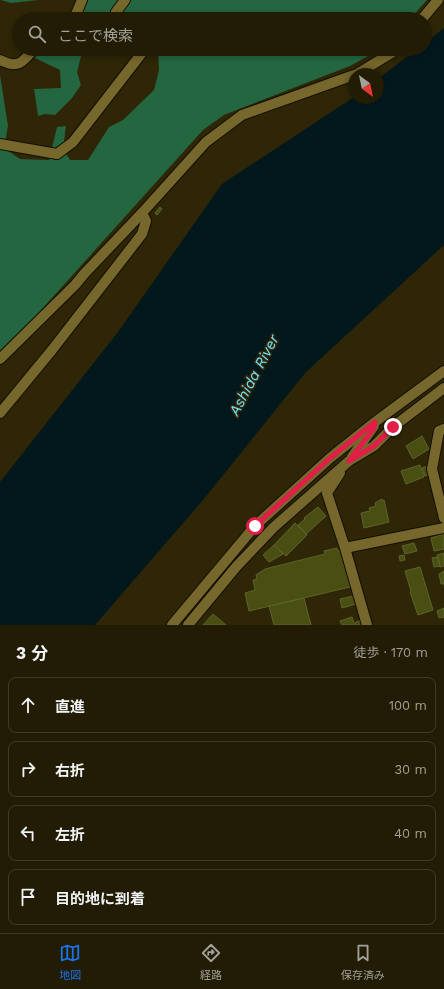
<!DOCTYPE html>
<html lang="ja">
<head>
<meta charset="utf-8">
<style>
  body { margin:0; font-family:"Work Sans","Noto Sans JP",sans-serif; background:#2a250e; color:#f1f3f6 }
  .compass { position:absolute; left:348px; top:68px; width:36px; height:36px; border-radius:50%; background:#221c04; box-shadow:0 2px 6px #0003; rotate:147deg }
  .stop { position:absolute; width:12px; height:12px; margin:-9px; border:3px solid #e11d48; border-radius:50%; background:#fff }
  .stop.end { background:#e11d48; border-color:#fff; box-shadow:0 1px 4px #0008 }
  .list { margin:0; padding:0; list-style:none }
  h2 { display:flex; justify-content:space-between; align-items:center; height:52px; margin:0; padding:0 16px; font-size:17px }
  h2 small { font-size:13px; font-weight:400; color:#a2a19a }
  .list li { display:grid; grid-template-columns:26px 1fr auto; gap:12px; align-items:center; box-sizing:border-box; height:56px; margin:0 8px 8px; padding:0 8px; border:1px solid #3f3a26; border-radius:8px }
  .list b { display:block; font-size:15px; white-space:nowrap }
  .list em { font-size:13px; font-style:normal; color:#a2a19a }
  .icon { flex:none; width:22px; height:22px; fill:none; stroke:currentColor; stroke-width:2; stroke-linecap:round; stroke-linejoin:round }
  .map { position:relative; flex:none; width:444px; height:625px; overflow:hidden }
  .search { position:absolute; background:#221c04; box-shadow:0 2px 6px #0003; left:12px; right:12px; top:12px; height:44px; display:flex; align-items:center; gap:10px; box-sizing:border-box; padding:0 14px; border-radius:22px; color:#a2a19a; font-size:15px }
  .sheet { height:308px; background:#221c04 }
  nav { display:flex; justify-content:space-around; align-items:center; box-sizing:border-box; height:56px; border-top:1px solid #3f3a26; background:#221c04; font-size:11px; color:#a2a19a }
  nav a { display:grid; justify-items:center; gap:2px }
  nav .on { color:#1a73e8 }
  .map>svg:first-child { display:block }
  .forest { fill:#236640 }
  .water { fill:#03181d }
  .building { fill:#494f13; stroke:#5d642b }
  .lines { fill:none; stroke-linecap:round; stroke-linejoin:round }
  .minor-casing { stroke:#140f01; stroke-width:12 }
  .tertiary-casing { stroke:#140f01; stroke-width:12 }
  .minor { stroke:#76672c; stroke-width:10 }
  .tertiary { stroke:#76672c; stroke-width:10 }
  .route { stroke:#e11d48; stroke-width:5 }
  .labels { text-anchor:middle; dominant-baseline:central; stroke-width:3.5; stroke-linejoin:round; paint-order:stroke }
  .water-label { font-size:15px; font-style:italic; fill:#71e2fc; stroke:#2e2606 }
</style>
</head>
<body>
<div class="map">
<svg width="444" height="625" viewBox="0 0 444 625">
  <rect width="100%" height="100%" fill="#2e2606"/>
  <path class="forest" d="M 1,0 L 38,0 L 11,3 Z
    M 83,0 L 427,0 L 410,19 L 141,19 L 136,17 L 118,19 L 77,19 Z
    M 39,49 L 83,49 L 77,72 L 81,85 L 72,98 L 55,115 L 45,114 L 38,116 L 34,89 L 61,88 L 60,70 L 35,58 Z
    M 158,49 L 381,49 L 350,66 L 224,115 L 203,130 L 7,348 L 0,353 L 0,75 L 8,126 L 4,148 L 20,159 L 49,160 L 57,127 L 66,126 L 63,149 L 70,160 L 88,160 L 109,127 L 123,120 L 154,90 L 159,70 Z"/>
  <path class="water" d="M 444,28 L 444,245 L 306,372 L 203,500 L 95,625 L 0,625 L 0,482 L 118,332 L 222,184 L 354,97 L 354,98 L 378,98 L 378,79 L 417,49 L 425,49 L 425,43 Z"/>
  <path class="building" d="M 272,49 L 278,49 L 279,51 L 272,56 L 269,51 Z
    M 160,207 L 162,209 L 157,215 L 155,213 Z
    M 422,436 L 429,449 L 413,459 L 406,446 Z
    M 420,465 L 424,477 L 406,484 L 401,471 Z
    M 428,466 L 431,474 L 425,476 L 422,468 Z
    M 382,499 L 382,501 L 384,500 L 389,522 L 364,528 L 361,513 L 370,511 L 369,508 L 376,506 L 375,503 Z
    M 318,507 L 326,516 L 306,534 L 298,525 L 305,519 L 304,518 Z
    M 295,523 L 307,535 L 286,556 L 274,545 Z
    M 444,534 L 444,549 L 434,551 L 431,538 Z
    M 414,543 L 417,551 L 405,554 L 402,546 Z
    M 274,545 L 283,554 L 269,562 L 263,555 Z
    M 337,548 L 338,551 L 341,551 L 350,587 L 249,611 L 245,593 L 255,590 L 253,580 L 257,579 L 256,575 L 265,569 L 325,554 L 324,551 Z
    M 444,553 L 444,566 L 440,567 L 437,555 Z
    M 404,555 L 405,560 L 400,561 L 399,556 Z
    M 438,557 L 440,566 L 434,567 L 432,558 Z
    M 420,567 L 433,610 L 418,615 L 410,592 L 411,591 L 405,571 Z
    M 444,571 L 444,584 L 441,584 L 439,574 Z
    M 354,596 L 356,604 L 342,608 L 340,599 Z
    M 304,598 L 311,625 L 274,625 L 269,606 Z
    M 444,608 L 444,617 L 439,618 L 437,611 Z
    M 213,614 L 226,625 L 203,625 Z
    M 352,617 L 354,623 L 361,620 L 363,625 L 342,625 L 340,621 Z"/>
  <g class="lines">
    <defs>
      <path id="minor" d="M 74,19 L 82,0
        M 122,19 L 116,12 L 125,0
        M 0,60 C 18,69 22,63 34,49
        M 0,144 L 57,154 L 73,142 L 145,49
        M 0,413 L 52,350 L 142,234 L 146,221 L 142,213
        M 444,429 L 439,431 L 432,469 L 444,518
        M 352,457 L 374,426
        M 340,473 L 327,493 L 345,548 L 367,625
        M 345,548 L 444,528
        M 172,625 L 255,526 L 330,458 L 375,422 L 444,371
        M 188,625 L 236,567 L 274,527 L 349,461 L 374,446 L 393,427 L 444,388"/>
      <path id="tertiary" d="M 422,19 L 438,0
        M 357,74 L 393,52 L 395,49
        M 0,359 L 75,285 L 84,274 L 142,213 L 206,142 L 242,115 L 354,75"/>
    </defs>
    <use href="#minor" class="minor-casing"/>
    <use href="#tertiary" class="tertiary-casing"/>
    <use href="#minor" class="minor"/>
    <use href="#tertiary" class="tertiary"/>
  </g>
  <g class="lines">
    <path class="route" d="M 255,526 L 330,458 L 375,422 L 374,428 L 349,461 L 374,446 L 393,427"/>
  </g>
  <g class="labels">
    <g class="water-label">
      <text transform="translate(254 375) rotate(-62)">Ashida River</text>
    </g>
  </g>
</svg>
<svg class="compass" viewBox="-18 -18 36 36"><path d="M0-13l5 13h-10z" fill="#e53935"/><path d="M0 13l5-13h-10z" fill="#a2a19a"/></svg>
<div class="stop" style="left:255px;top:526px"></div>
<div class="stop end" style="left:393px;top:427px"></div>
<div class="search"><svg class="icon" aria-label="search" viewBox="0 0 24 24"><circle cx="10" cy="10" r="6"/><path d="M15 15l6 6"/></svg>ここで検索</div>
</div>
<section class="sheet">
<h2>3 分<small>徒歩 · 170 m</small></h2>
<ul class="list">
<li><svg class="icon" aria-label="ahead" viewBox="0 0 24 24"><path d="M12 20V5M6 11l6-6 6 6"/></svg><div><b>直進</b></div><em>100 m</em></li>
<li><svg class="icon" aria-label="right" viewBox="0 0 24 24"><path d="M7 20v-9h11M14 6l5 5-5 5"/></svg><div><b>右折</b></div><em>30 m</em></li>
<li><svg class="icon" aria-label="left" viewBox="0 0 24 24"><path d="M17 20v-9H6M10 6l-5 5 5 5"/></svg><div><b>左折</b></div><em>40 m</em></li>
<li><svg class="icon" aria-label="arrive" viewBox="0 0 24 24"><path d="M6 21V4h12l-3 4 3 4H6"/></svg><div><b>目的地に到着</b></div></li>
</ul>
</section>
<nav>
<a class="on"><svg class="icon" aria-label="map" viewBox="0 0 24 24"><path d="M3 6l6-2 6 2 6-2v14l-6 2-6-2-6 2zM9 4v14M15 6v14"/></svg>地図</a>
<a><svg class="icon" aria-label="directions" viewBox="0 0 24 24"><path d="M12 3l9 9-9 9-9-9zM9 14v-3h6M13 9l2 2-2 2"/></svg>経路</a>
<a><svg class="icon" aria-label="saved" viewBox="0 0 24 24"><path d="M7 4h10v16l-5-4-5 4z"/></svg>保存済み</a>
</nav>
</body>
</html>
